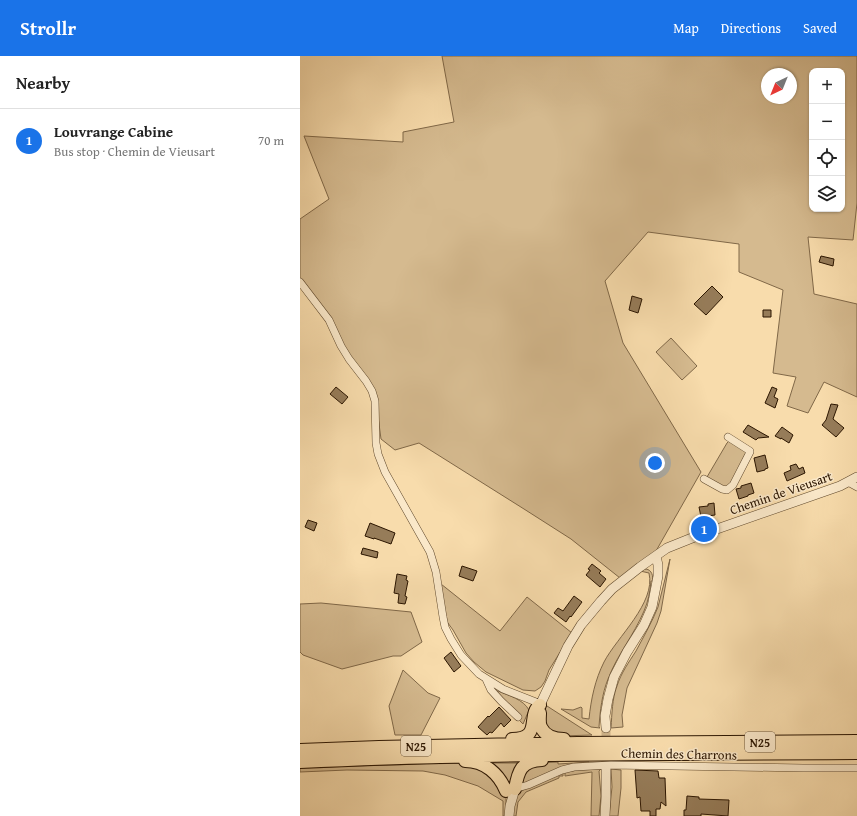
<!DOCTYPE html>
<html lang="en">
<head>
<meta charset="utf-8">
<style>
  body { margin:0; font-family:"Gentium Book Plus",serif; background:#f2f2f2; color:#222 }
  .controls { position:absolute; right:12px; top:12px; display:grid; overflow:hidden; border-radius:8px; box-shadow:0 1px 3px #0004 }
  .controls button { width:36px; height:36px; display:grid; place-items:center; padding:0; border:0; border-bottom:1px solid #e0e0e0; background:#fff; color:#222; font:20px sans-serif }
  .compass { position:absolute; left:461px; top:12px; width:36px; height:36px; border-radius:50%; background:#fff; box-shadow:0 1px 3px #0004; rotate:223deg }
  .you { position:absolute; left:355px; top:407px; width:14px; height:14px; margin:-10px; border:3px solid #fff; border-radius:50%; background:#1a73e8; box-shadow:0 0 0 6px #1a73e833 }
  .badge { display:grid; place-items:center; width:26px; height:26px; border-radius:50%; background:#1a73e8; color:#fff; font-size:13px; font-weight:700 }
  .pin { position:absolute; translate:-50% -50%; border:2px solid #fff; box-shadow:0 1px 4px #0006 }
  .list { margin:0; padding:0; list-style:none }
  h2 { display:flex; justify-content:space-between; align-items:center; height:52px; margin:0; padding:0 16px; font-size:17px }
  h2 small { font-size:13px; font-weight:400; color:#767676 }
  .list li { display:grid; grid-template-columns:26px 1fr auto; gap:12px; align-items:center; box-sizing:border-box; height:64px; padding:0 16px; border-top:1px solid #e0e0e0 }
  .list b { display:block; font-size:15px; white-space:nowrap }
  .list p { margin:0; font-size:13px; white-space:nowrap; color:#767676 }
  .list em { font-size:13px; font-style:normal; color:#767676 }
  .icon { flex:none; width:22px; height:22px; fill:none; stroke:currentColor; stroke-width:2; stroke-linecap:round; stroke-linejoin:round }
  .map { position:relative; flex:none; width:557px; height:760px; overflow:hidden }
  header { display:flex; align-items:center; gap:24px; box-sizing:border-box; height:56px; padding:0 20px; background:#1a73e8; color:#fff }
  header strong { font-size:19px }
  nav { display:flex; gap:22px; margin-inline-start:auto; font-size:14px }
  main { display:flex }
  aside { flex:1; background:#fff }
  .map>svg:first-child { display:block }
  .green { fill:#d5ba8f; stroke:#806848; fill-rule:evenodd }
  .building { fill:#967c59; stroke:#2b1500 }
  .lines { fill:none; stroke-linecap:round; stroke-linejoin:round }
  .tertiary-tunnel { stroke:#cfb48a; stroke-width:9; stroke-dasharray:9 4.5; stroke-linecap:butt }
  .minor-casing { stroke:#5e472b; stroke-width:8 }
  .tertiary-casing { stroke:#5e472b; stroke-width:10 }
  .trunk-casing { stroke:#2b1500; stroke-width:14 }
  .minor { stroke:#fae8c9; stroke-width:7 }
  .tertiary { stroke:#fae8c9; stroke-width:9 }
  .trunk { stroke:#f8dcac; stroke-width:12 }
  .labels { text-anchor:middle; dominant-baseline:central; stroke-width:3; stroke-linejoin:round; paint-order:stroke }
  .shield { fill:#fae8c9; stroke:#69543c; stroke-width:1 }
  .shield-label { font-size:12px; font-weight:bold; fill:#2b1500 }
  .street-label { font-size:13px; fill:#2b1500; stroke:#fae8c9 }
</style>
</head>
<body>
<header>
<strong>Strollr</strong>
<nav><a>Map</a><a>Directions</a><a>Saved</a></nav>
</header>
<main>
<aside>
<h2>Nearby<small></small></h2>
<ul class="list">
<li><span class="badge">1</span><div><b>Louvrange Cabine</b><p>Bus stop · Chemin de Vieusart</p></div><em>70 m</em></li>
</ul>
</aside>
<div class="map">
<svg width="557" height="760" viewBox="0 0 557 760">
  <rect width="100%" height="100%" fill="#f8dcac"/>
  <filter id="stains"><feTurbulence type="fractalNoise" baseFrequency=".005" numOctaves="4"/><feColorMatrix values="0 0 0 0 .2 0 0 0 0 .09 0 0 0 0 .02 0 0 0 .5 -.17"/></filter>
  <radialGradient id="worn" r=".72"><stop offset=".6" stop-color="#630" stop-opacity="0"/><stop offset="1" stop-color="#630" stop-opacity=".3"/></radialGradient>
  <path class="green" d="M 142,0 L 557,0 L 557,147 L 553,184 L 508,181 L 514,238 L 557,248 L 557,341 L 524,326 L 508,357 L 487,350 L 496,321 L 473,317 L 483,234 L 439,216 L 439,188 L 348,176 L 305,225 L 323,287 L 401,416 L 356,495 L 320,522 L 271,483 L 224,453 L 119,387 L 95,394 L 81,383 L 75,338 L 42,287 L 28,260 L 0,222 L 0,163 L 29,143 L 4,80 L 103,86 L 103,76 L 154,66 ZM 512,15 L 542,15 L 542,153 L 512,153 ZM 467,18 L 491,18 L 491,42 L 467,42 Z
    M 371,282 L 397,310 L 382,324 L 356,296 Z
    M 429,385 L 447,395 L 430,429 L 425,432 L 407,421 L 427,387 Z
    M 370,503 L 361,555 L 357,567 L 327,632 L 322,659 L 323,671 L 311,672 C 312,658 312,643 317,630 C 321,617 329,606 336,595 C 344,580 352,566 358,551 Z
    M 346,513 C 352,514 353,520 353,525 L 351,525 C 350,536 348,546 344,555 C 334,579 317,599 308,623 C 302,638 300,655 299,671 L 300,672 L 291,671 L 261,653 L 273,654 L 281,651 L 282,652 L 282,662 L 289,663 C 291,643 295,624 304,606 C 317,581 356,547 349,517 L 340,515 Z
    M 141,528 L 200,575 L 227,541 L 272,577 L 249,614 L 245,625 L 241,631 L 235,635 L 223,634 L 186,616 L 174,606 L 166,597 L 153,574 L 145,563 Z
    M 21,547 L 111,556 L 122,586 L 101,600 L 93,600 L 42,613 L 3,599 L 0,596 L 0,548 Z
    M 103,614 L 128,637 L 140,642 L 121,679 L 95,679 L 89,650 Z
    M 197,635 L 198,635 C 209,640 223,643 229,654 L 223,668 L 218,663 L 196,636 Z
    M 247,650 L 292,679 L 260,680 L 250,677 L 242,659 L 244,651 Z
    M 258,706 L 258,708 L 289,706 L 288,708 L 227,728 L 222,727 L 221,719 L 237,707 Z
    M 168,707 L 183,712 L 202,732 L 206,742 L 206,760 L 203,760 L 203,745 L 178,730 L 145,719 L 123,715 L 47,714 L 0,716 L 0,712 L 81,709 Z
    M 186,707 L 217,707 L 211,730 L 209,731 Z
    M 301,713 L 299,715 L 301,740 L 299,760 L 291,760 L 292,716 L 265,720 L 265,716 L 278,714 Z
    M 311,713 L 321,714 L 321,732 L 318,760 L 309,760 L 312,731 Z
    M 263,717 L 263,720 L 259,720 L 259,722 L 226,736 L 218,746 L 216,760 L 212,760 C 213,750 214,740 223,734 Z"/>
  <path class="building" d="M 521,200 L 534,203 L 533,210 L 519,206 Z
    M 412,230 L 423,241 L 406,259 L 394,248 Z
    M 332,240 L 342,243 L 338,257 L 329,254 Z
    M 463,254 L 471,254 L 471,261 L 463,261 Z
    M 36,331 L 48,341 L 42,348 L 30,338 Z
    M 472,331 L 477,333 L 474,341 L 478,343 L 475,352 L 465,347 Z
    M 531,348 L 538,349 L 533,363 L 544,372 L 536,381 L 522,369 L 526,364 Z
    M 448,369 L 460,376 L 469,381 L 458,382 L 456,384 L 443,376 Z
    M 482,371 L 493,379 L 489,387 L 481,382 L 481,383 L 475,380 Z
    M 465,399 L 468,412 L 465,413 L 465,414 L 457,416 L 454,402 Z
    M 496,408 L 499,413 L 503,411 L 505,417 L 487,425 L 484,417 L 491,414 L 490,410 Z
    M 451,427 L 454,437 L 448,439 L 448,440 L 439,443 L 436,433 L 441,432 L 441,430 Z
    M 414,447 L 415,459 L 401,461 L 399,451 L 408,450 L 408,448 Z
    M 8,464 L 17,467 L 14,475 L 5,471 Z
    M 70,467 L 95,477 L 91,488 L 74,482 L 74,483 L 65,480 Z
    M 63,492 L 78,496 L 77,502 L 61,498 Z
    M 292,508 L 301,515 L 299,517 L 306,523 L 300,531 L 286,519 L 290,514 L 288,513 Z
    M 162,510 L 177,515 L 173,525 L 159,520 Z
    M 97,518 L 107,520 L 106,524 L 108,525 L 105,540 L 107,541 L 105,548 L 98,547 L 99,538 L 94,537 Z
    M 274,540 L 282,546 L 271,561 L 270,560 L 266,566 L 254,557 L 258,552 L 263,555 Z
    M 151,596 L 161,610 L 154,616 L 144,602 Z
    M 199,651 L 211,664 L 204,671 L 201,667 L 192,677 L 190,676 L 187,679 L 178,671 L 188,660 L 189,661 Z
    M 335,714 L 358,715 L 359,722 L 365,722 L 366,750 L 361,746 L 360,753 L 356,753 L 356,760 L 350,760 L 350,755 L 341,755 L 340,741 L 337,742 Z
    M 387,740 L 399,741 L 399,743 L 429,744 L 428,760 L 401,758 L 401,760 L 384,760 L 384,754 L 386,754 Z"/>
  <g class="lines">
    <path class="tertiary-tunnel" d="M 306,672 L 306,713"/>
    <defs>
      <path id="minor" d="M 0,226 L 29,264 L 41,290 L 49,303 L 66,325 L 72,335 L 75,345 L 76,387 L 78,398 L 85,416 L 130,496 L 136,516 L 143,561 L 145,571 L 151,583 L 161,599 L 179,618 L 203,633 L 241,648
        M 404,423 L 422,433 L 427,434 L 433,429 L 450,396 L 450,395 L 428,381
        M 548,426 L 557,431
        M 186,623 L 191,634 L 201,645 L 218,661
        M 214,733 L 228,729 L 262,714 L 274,711 L 311,709 L 503,712 L 557,712"/>
      <path id="tertiary" d="M 240,649 L 268,590 L 281,569 L 301,545 L 312,533 L 340,511 L 367,492 L 397,480 L 540,430 L 557,421
        M 306,672 L 305,660 L 308,643 L 314,621 L 327,596 L 344,569 L 352,551 L 358,520 L 358,509 L 356,500
        M 209,760 L 210,750 L 215,733
        M 305,760 L 306,741 L 306,713"/>
      <path id="trunk" d="M 240,657 C 240,661 239,667 241,671 C 245,680 254,683 264,683
        M 212,683 C 243,683 226,659 240,649
        M 0,694 L 79,691 L 278,687 L 557,685
        M 165,705 C 185,705 199,718 206,735
        M 0,706 C 185,697 371,698 557,697
        M 215,733 C 218,715 221,705 242,704"/>
    </defs>
    <use href="#minor" class="minor-casing"/>
    <use href="#tertiary" class="tertiary-casing"/>
    <use href="#trunk" class="trunk-casing"/>
    <use href="#minor" class="minor"/>
    <use href="#tertiary" class="tertiary"/>
    <use href="#trunk" class="trunk"/>
  </g>
  <g class="labels">
    <g class="shield">
      <rect x="445" y="676" width="30" height="20" rx="3"/>
      <rect x="101" y="680" width="30" height="20" rx="3"/>
    </g>
    <g class="shield-label">
      <text x="460" y="686">N25</text>
      <text x="116" y="690">N25</text>
    </g>
    <g class="street-label">
      <text transform="translate(481 437) rotate(-19)">Chemin de Vieusart</text>
      <text transform="translate(379 698) rotate(1)">Chemin des Charrons</text>
    </g>
  </g>
  <rect width="100%" height="100%" filter="url(#stains)"/>
  <rect width="100%" height="100%" fill="url(#worn)"/>
</svg>
<div class="controls">
<button>+</button>
<button>−</button>
<button><svg class="icon" aria-label="locate" viewBox="0 0 24 24"><circle cx="12" cy="12" r="6"/><path d="M12 2v4M12 18v4M2 12h4M18 12h4"/></svg></button>
<button><svg class="icon" aria-label="layers" viewBox="0 0 24 24"><path d="M12 4l9 5-9 5-9-5zM3 14l9 5 9-5"/></svg></button>
</div>
<svg class="compass" viewBox="-18 -18 36 36"><path d="M0-13l5 13h-10z" fill="#e53935"/><path d="M0 13l5-13h-10z" fill="#767676"/></svg>
<div class="you"></div>
<div class="pin badge" style="left:404px;top:473px">1</div>
</div>
</main>
</body>
</html>
